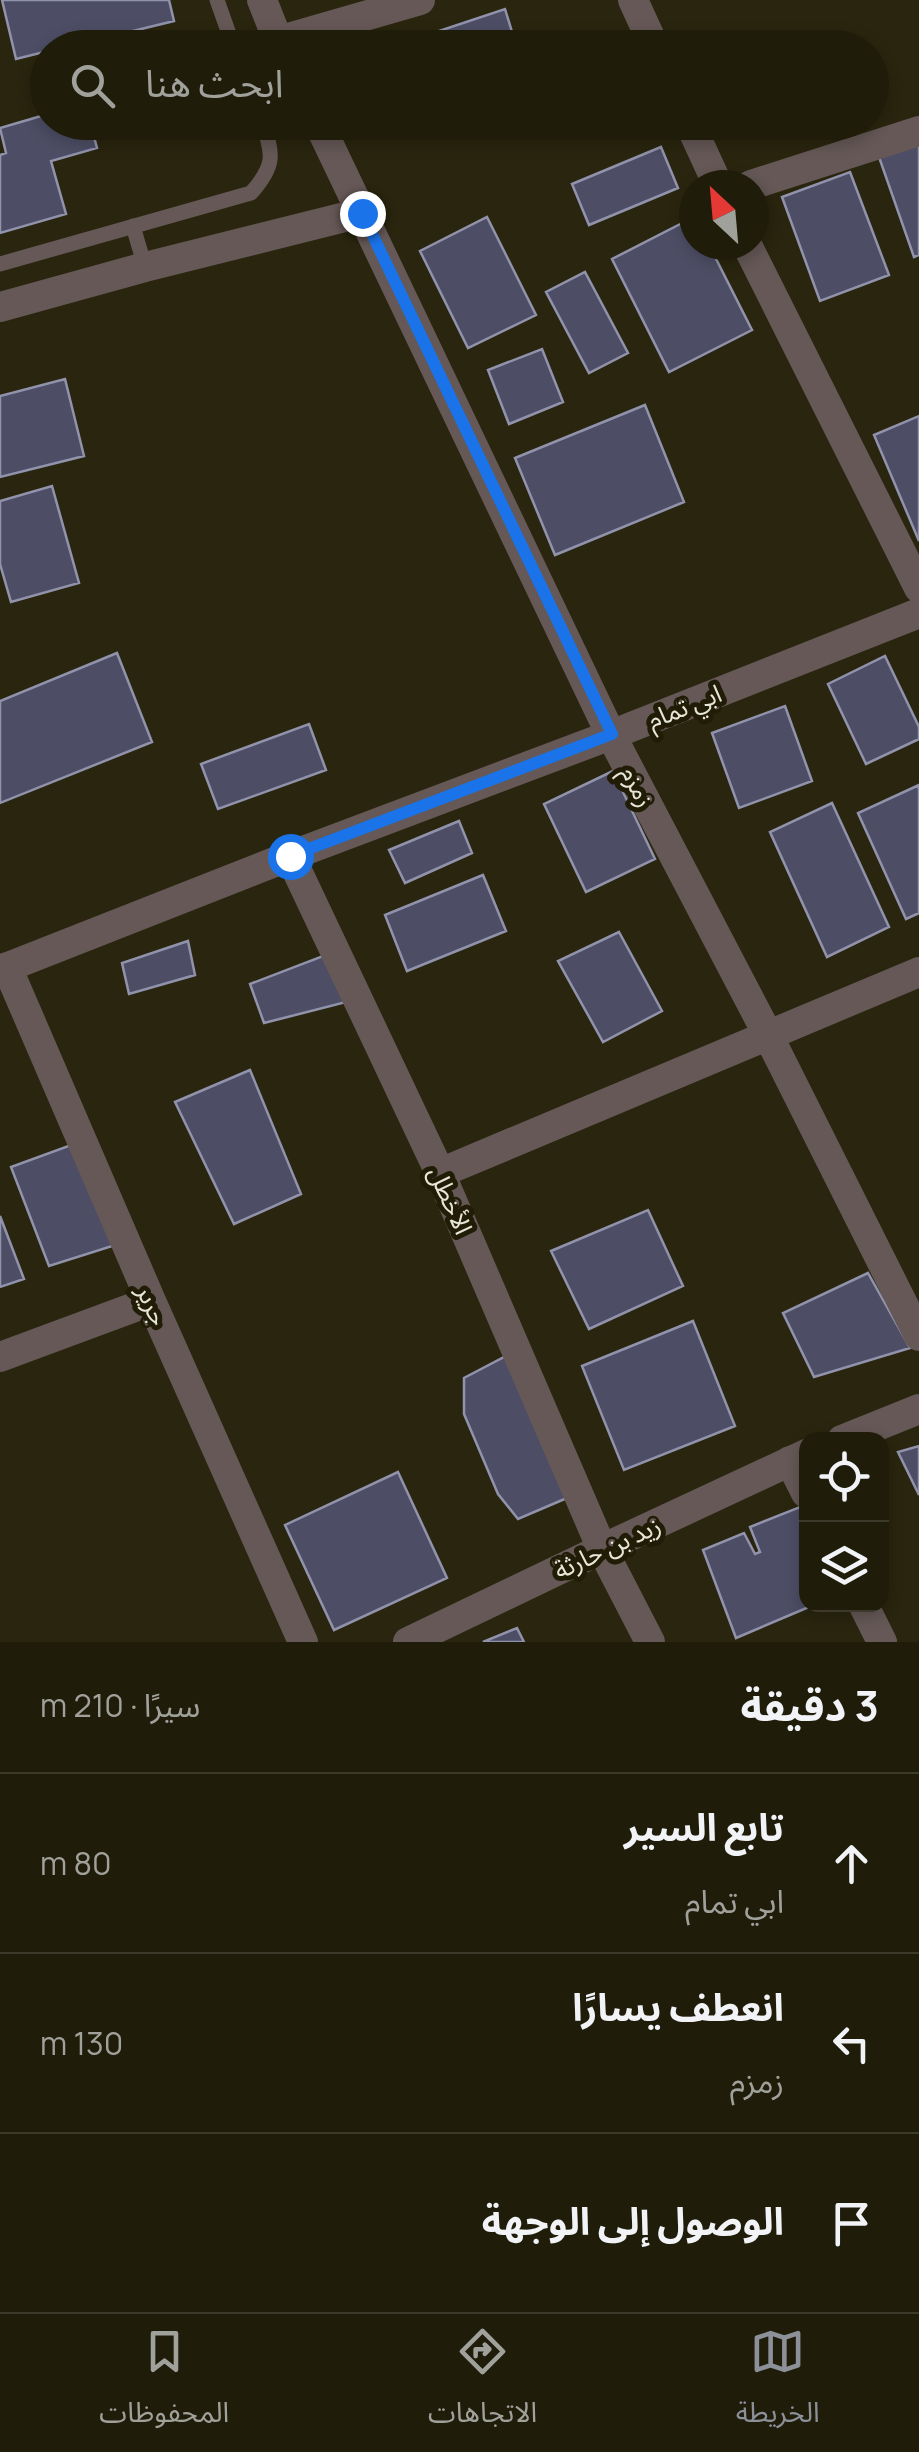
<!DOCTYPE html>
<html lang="ar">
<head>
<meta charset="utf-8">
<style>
  body { margin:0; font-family:Manrope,"Noto Sans Arabic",sans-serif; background:#2c2918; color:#f1f3f6; direction:rtl }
  .controls { position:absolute; right:30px; bottom:30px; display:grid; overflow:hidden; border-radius:20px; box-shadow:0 5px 15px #0003 }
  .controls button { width:90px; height:90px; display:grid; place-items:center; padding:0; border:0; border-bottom:2px solid #3c3a2b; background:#1f1c0a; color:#f1f3f6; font:50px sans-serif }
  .compass { position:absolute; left:679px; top:170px; width:90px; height:90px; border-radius:50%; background:#1f1c0a; box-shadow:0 5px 15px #0003; rotate:334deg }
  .stop { position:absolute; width:30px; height:30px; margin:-22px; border:8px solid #1a73e8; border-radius:50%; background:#fff }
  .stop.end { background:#1a73e8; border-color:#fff; box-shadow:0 2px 10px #0008 }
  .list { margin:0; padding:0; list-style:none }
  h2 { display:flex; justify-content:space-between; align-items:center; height:130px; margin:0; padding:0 40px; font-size:42px }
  h2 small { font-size:32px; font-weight:400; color:#a1a19c }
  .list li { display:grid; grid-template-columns:65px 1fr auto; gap:30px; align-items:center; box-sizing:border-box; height:180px; padding:0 40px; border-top:2px solid #3c3a2b }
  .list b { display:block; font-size:38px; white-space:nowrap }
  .list p { margin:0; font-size:32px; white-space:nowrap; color:#a1a19c }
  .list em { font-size:32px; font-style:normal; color:#a1a19c }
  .icon { flex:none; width:55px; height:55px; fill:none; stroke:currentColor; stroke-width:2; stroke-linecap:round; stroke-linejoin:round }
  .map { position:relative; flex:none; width:919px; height:1642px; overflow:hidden; direction:ltr }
  .search { position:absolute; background:#1f1c0a; box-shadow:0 5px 15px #0003; left:30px; right:30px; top:30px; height:110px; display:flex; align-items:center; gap:25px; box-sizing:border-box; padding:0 35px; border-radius:55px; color:#a1a19c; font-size:38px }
  .sheet { height:670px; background:#1f1c0a }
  nav { display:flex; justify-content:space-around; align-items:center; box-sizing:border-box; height:140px; border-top:2px solid #3c3a2b; background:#1f1c0a; font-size:28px; color:#a1a19c }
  nav a { display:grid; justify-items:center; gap:5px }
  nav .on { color:#8c9099 }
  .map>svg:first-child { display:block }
  .building { fill:#4d4e65; stroke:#9193ac; stroke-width:2.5 }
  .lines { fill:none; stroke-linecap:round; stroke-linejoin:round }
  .lane { stroke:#655856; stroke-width:15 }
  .street { stroke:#655856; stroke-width:30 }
  .route { stroke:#1a73e8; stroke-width:12 }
  .labels { text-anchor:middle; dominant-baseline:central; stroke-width:10; stroke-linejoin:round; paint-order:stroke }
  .street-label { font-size:25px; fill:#e8e6d8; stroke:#201c05 }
</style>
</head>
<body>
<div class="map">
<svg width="919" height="1642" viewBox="0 0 919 1642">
  <rect width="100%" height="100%" fill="#29250e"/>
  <path class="building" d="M 2,0 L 169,0 L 174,21 L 63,48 L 48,48 L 48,51 L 16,59 Z
    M 505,9 L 517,48 L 388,48 Z
    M 48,114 L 48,122 L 90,122 L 97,148 L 51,161 L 66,214 L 0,233 L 0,155 L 6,153 L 0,128 Z
    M 362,122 L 399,122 L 366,133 Z
    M 919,143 L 919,255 L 914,257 L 879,157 Z
    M 661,147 L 678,188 L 589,225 L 572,184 Z
    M 850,172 L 889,275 L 820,301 L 782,197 Z
    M 487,217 L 536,315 L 468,348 L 420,251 Z
    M 694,217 L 694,245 L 709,245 L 752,330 L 669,372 L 612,259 Z
    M 585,272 L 628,353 L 589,373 L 546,292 Z
    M 542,349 L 563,402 L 509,424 L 488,370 Z
    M 65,379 L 84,456 L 0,477 L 0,396 Z
    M 645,405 L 684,502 L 555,555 L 515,458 Z
    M 919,416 L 919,541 L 874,435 Z
    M 52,486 L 79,583 L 11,602 L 0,564 L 0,501 Z
    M 117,653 L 152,742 L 0,803 L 0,701 Z
    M 885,656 L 919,727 L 919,739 L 866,764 L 828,684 Z
    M 785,706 L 812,781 L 739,808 L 712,733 Z
    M 309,724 L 326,770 L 218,809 L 201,764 Z
    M 613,771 L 655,859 L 586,892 L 544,804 Z
    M 919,785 L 919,913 L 906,919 L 858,813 Z
    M 832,803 L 889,927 L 827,957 L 770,832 Z
    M 459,821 L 472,853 L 405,883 L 389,850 Z
    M 483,875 L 506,931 L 407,971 L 385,915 Z
    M 619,932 L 662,1011 L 603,1042 L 558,961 Z
    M 188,941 L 195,975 L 129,994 L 122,963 Z
    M 336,951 L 358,999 L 264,1023 L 250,984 Z
    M 250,1070 L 301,1194 L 234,1224 L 175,1102 Z
    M 82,1141 L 125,1242 L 49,1266 L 11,1167 Z
    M 648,1210 L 683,1286 L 589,1329 L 551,1251 Z
    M 0,1216 L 24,1279 L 0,1287 Z
    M 868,1273 L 910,1348 L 814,1377 L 783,1313 Z
    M 693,1321 L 735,1426 L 624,1470 L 582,1366 Z
    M 506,1356 L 567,1498 L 518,1519 L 498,1494 L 464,1414 L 464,1378 Z
    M 919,1446 L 919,1495 L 898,1452 Z
    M 398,1472 L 447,1578 L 334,1630 L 285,1525 Z
    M 800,1507 L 806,1521 L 806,1604 L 816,1604 L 736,1638 L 703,1550 L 744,1533 L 755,1554 L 760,1552 L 750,1527 Z
    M 517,1628 L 524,1642 L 483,1642 Z"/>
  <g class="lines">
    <path class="lane" d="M 217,0 L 234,48
      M 133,226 L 145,267
      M 0,264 L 251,193 C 275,166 274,155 262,122"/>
    <path class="street" d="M 262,0 L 281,48
      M 633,0 L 655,48
      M 278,41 L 420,0
      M 318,122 L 611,735 L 768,1035 L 919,1336
      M 689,122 L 718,185
      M 751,185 L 919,131
      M 747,245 L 919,588
      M 0,307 L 145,267 L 361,213
      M 290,856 L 440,1173 L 602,1549 L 650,1642
      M 7,967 L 151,1301 L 303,1642
      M 0,970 L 290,856 L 611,735 L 919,613
      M 440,1173 L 919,972
      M 0,1357 L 151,1301
      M 842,1440 L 919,1409
      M 790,1461 L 806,1493
      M 863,1604 L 882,1642
      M 408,1642 L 602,1549 L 806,1454"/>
  </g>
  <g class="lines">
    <path class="route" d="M 290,856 L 612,734 L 362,213"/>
  </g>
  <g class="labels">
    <g class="street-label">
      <text transform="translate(684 706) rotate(-22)">ابي تمام</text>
      <text transform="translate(638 786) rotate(62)">زمزم</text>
      <text transform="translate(451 1200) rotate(66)">الأخطل</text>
      <text transform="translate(153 1305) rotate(66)">جرير</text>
      <text transform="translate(607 1547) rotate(-25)">زيد بن حارثة</text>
    </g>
  </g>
</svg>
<div class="controls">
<button><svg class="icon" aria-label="locate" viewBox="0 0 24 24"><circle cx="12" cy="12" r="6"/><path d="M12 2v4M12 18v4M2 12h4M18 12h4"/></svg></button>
<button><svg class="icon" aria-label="layers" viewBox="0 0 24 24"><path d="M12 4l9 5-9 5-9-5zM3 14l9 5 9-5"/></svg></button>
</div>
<svg class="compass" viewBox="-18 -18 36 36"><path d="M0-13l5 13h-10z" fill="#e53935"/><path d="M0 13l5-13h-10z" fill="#a1a19c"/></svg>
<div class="stop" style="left:290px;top:856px"></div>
<div class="stop end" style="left:362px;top:213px"></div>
<div class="search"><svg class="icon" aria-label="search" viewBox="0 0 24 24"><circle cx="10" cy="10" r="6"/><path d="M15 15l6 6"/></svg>ابحث هنا</div>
</div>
<section class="sheet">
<h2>3 دقيقة<small>سيرًا · 210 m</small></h2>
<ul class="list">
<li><svg class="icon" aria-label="ahead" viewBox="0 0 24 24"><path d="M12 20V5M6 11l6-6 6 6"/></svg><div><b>تابع السير</b><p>ابي تمام</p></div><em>80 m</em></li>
<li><svg class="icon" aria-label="left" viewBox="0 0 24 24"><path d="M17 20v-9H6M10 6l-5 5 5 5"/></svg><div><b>انعطف يسارًا</b><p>زمزم</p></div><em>130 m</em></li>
<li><svg class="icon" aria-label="arrive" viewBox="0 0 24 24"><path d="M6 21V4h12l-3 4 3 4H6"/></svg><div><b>الوصول إلى الوجهة</b></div></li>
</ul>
</section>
<nav>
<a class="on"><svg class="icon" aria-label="map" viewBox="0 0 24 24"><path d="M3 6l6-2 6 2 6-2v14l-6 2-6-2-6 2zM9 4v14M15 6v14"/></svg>الخريطة</a>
<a><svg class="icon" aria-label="directions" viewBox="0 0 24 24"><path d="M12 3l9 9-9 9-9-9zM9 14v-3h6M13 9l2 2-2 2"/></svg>الاتجاهات</a>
<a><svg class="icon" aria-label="saved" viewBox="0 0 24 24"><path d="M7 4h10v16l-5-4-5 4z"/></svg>المحفوظات</a>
</nav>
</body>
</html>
